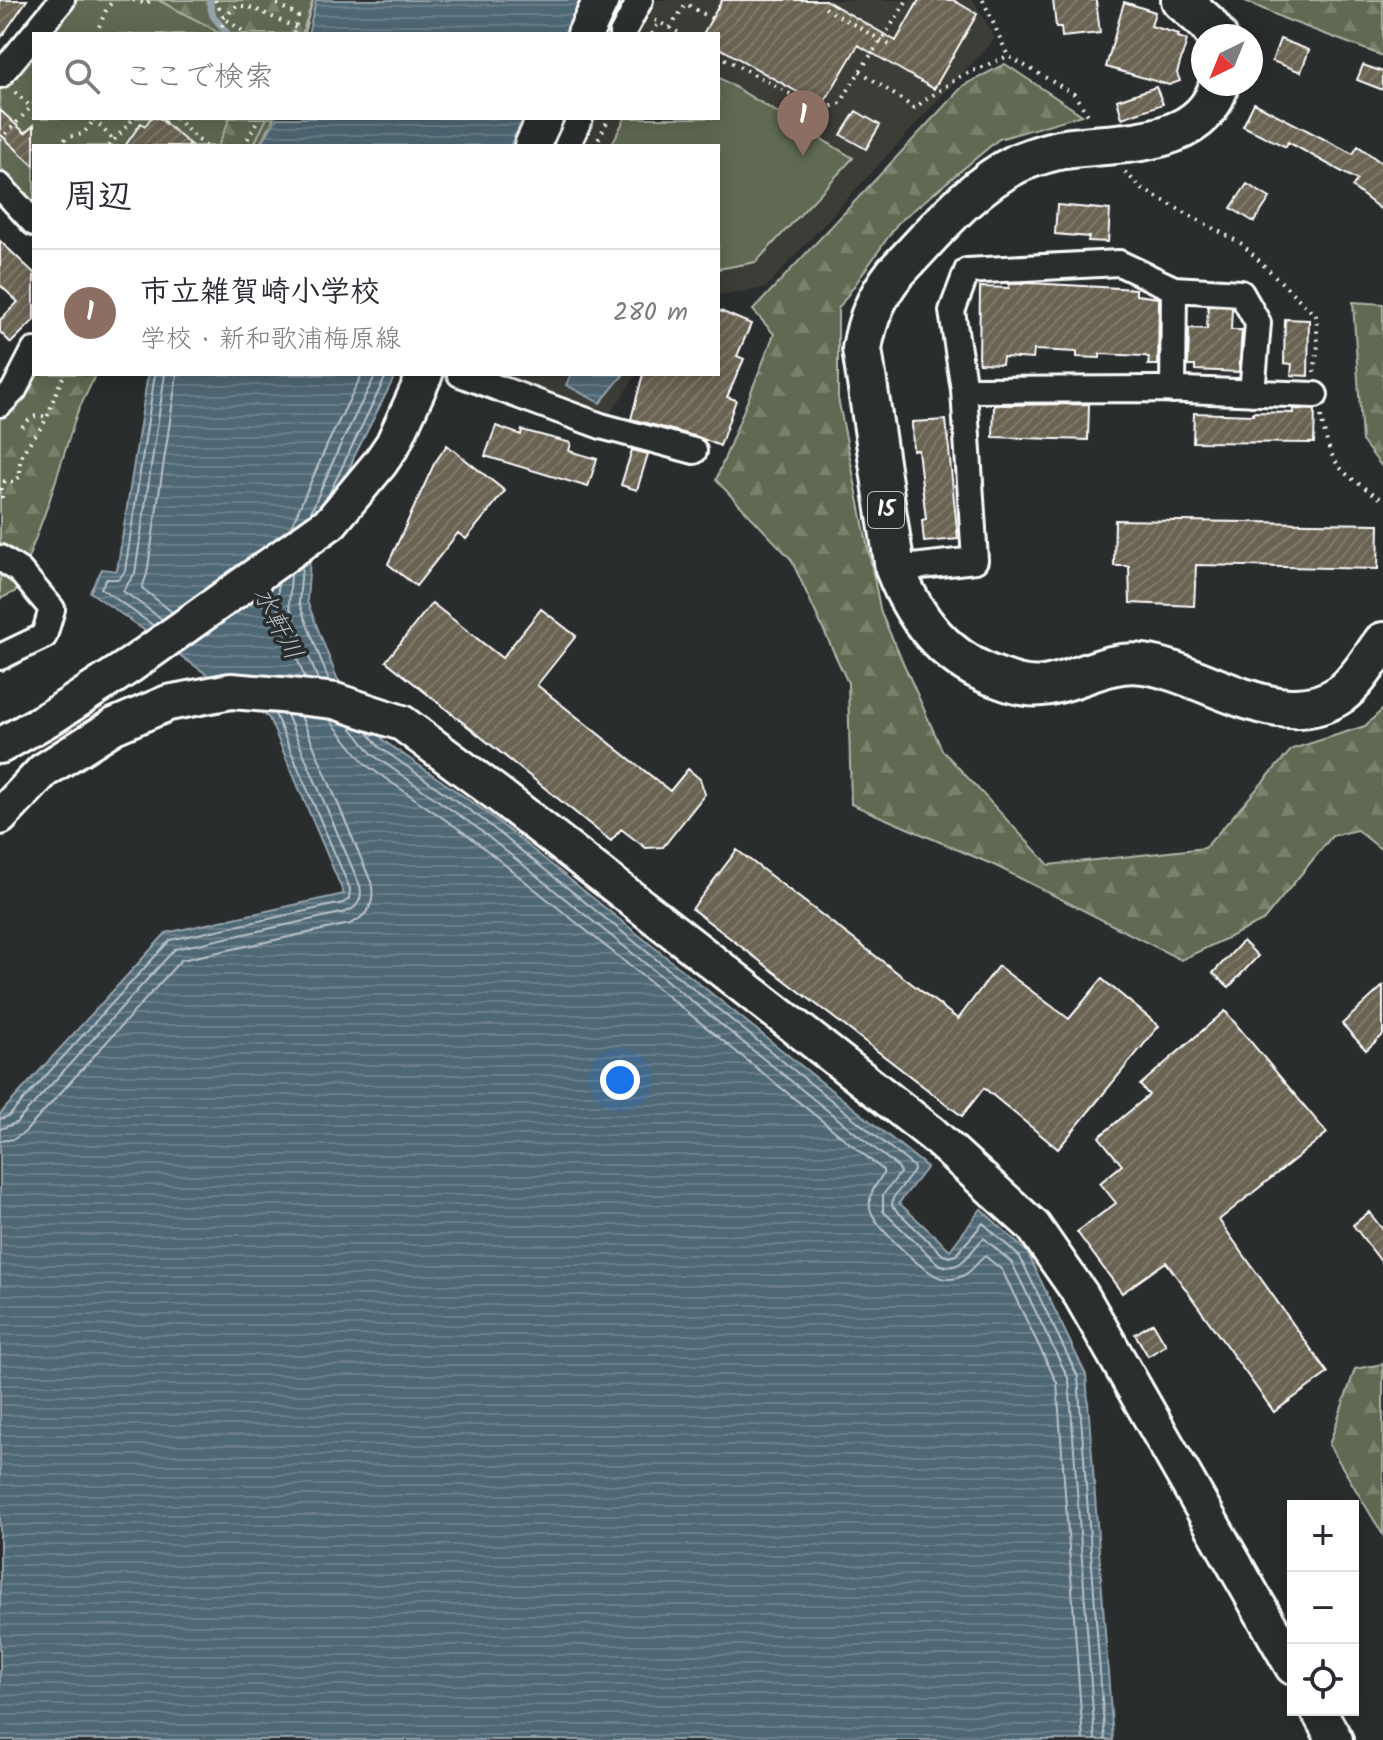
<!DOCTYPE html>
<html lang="ja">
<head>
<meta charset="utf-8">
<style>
  body { margin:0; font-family:Kalam,"Klee One",sans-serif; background:#f2f2f3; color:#2b2b33 }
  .controls { position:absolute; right:24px; bottom:24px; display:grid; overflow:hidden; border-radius:0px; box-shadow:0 4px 20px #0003 }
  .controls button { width:72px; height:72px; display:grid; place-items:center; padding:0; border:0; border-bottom:2px solid #e1e1e2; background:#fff; color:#2b2b33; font:40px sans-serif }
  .compass { position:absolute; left:1191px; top:24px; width:72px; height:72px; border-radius:50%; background:#fff; box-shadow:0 4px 20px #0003; rotate:223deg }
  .you { position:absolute; left:620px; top:1080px; width:28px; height:28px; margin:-20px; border:6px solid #fff; border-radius:50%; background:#1a73e8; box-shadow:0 0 0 12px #1a73e833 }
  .badge { display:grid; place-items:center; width:52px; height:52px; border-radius:50%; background:#111827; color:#fff; font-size:26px; font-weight:700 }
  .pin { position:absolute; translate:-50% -66px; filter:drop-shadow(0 2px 4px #0008) }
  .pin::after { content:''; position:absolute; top:42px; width:28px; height:24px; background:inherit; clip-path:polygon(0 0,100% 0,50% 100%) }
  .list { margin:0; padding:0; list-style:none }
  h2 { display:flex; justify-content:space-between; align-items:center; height:104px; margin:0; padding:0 32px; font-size:34px }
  h2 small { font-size:26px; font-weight:400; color:#7c7c81 }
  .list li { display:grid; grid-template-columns:52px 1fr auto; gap:24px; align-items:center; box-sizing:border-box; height:128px; padding:0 32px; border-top:2px solid #e1e1e2 }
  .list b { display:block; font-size:30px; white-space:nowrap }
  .list p { margin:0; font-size:26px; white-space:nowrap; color:#7c7c81 }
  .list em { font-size:26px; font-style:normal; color:#7c7c81 }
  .icon { flex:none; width:44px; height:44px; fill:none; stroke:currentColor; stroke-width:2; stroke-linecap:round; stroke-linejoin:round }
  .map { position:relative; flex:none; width:1383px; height:1740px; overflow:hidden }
  .search { position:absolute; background:#fff; box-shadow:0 4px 20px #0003; left:32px; top:32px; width:688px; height:88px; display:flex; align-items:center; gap:20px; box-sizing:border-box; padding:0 28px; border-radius:0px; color:#7c7c81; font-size:30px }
  .panel { position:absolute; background:#fff; box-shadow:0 4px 20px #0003; left:32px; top:144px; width:688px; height:232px; border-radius:0px }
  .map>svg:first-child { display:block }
  .built { fill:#3d3d39 }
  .green { fill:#616b52; stroke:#b0b5a8; stroke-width:2 }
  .forest { fill:url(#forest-firs); stroke:#b0b5a8; stroke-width:2 }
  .water { fill:url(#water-rules); stroke:#96a4ac; stroke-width:2 }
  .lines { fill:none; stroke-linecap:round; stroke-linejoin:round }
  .shore { stroke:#b9c2c8; stroke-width:2 }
  .stream { stroke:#96a4ac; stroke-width:7 }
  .building { fill:url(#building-hatch); stroke:#fff; stroke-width:2 }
  .street-casing { stroke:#fff; stroke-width:30 }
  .secondary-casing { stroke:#fff; stroke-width:40 }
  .primary-casing { stroke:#fff; stroke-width:44 }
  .path { stroke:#fff; stroke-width:4; stroke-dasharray:2 6; stroke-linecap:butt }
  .street { stroke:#2a2d2e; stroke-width:24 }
  .secondary { stroke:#2a2d2e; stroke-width:34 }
  .primary { stroke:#2a2d2e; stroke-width:38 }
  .labels { text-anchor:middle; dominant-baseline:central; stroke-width:7; stroke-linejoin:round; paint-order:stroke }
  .shield { fill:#2a2d2e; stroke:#bfc0c0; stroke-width:2 }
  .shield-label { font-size:22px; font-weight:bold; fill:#fff }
  .water-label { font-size:26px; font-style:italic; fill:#b0bbc1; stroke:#2a2d2e }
</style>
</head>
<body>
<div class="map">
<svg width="1383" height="1740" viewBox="0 0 1383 1740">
  <defs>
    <pattern id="forest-firs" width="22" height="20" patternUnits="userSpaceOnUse" patternTransform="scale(2)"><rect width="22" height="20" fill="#616b52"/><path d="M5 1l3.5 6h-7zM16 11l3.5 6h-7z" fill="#79816c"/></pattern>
    <pattern id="water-rules" width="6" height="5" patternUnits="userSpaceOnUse" patternTransform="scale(2)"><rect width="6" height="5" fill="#506775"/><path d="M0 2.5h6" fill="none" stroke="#6a7e8a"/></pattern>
    <pattern id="building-hatch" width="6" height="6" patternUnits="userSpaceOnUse" patternTransform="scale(2)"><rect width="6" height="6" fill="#6a6352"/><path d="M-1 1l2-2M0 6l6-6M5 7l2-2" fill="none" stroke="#807a6c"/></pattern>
  </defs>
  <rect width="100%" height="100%" fill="#2a2d2e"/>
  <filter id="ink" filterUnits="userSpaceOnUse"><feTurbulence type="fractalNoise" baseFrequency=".0125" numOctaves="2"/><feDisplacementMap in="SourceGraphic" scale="16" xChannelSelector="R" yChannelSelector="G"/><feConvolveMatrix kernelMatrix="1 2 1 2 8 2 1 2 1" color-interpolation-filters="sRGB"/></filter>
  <g filter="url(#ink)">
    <path class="built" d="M 651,0 L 973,0 L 995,38 L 765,288 L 718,295 L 718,146 L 579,146 L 593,118 L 718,118 L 718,34 L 635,34 Z
      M 489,374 L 637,374 L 605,421 Z"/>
    <path class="green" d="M 75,0 L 313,0 L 304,34 L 46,34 Z
      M 34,47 L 34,118 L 274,118 L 259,146 L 34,146 L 34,204 L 0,167 L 0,88 Z
      M 718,77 L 853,158 L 756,262 L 718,269 L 718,146 L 611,146 L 625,118 L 718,118 Z"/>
    <path class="forest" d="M 158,0 L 313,0 L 302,34 L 219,34 L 210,27 Z
      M 1243,0 L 1383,0 L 1383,56 L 1285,19 Z
      M 1005,64 L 1082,115 L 999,139 L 898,223 L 838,309 L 838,398 L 881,613 L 942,750 L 1049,865 L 1205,848 L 1292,749 L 1365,726 L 1383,709 L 1383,851 L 1357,830 L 1332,836 L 1263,921 L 1181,960 L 996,866 L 851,804 L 848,683 L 791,559 L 716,480 L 774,334 L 753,310 L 964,85 Z
      M 230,118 L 267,118 L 253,146 L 218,146 Z
      M 1353,302 L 1383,304 L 1383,468 L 1362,441 Z
      M 34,372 L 34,374 L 96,374 L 77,413 L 49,502 L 16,591 L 0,599 L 0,386 Z
      M 1383,1364 L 1383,1535 L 1329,1445 L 1355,1369 Z"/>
    <path class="water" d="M 316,0 L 583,0 L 566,34 L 308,34 Z
      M 277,118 L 524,118 L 510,146 L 260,146 Z
      M 148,374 L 396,374 L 355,455 L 310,558 L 307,601 L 337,678 L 384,741 L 486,812 L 927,1167 L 899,1203 L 950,1250 L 981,1209 L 1027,1252 L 1086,1375 L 1113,1740 L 0,1740 L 0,1114 L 166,933 L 344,894 L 269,718 L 90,592 L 102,569 L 117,571 Z
      M 571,374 L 624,374 L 600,403 L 566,385 Z"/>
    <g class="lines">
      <path class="shore" d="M 329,494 L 387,374
        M 310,514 L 339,448 L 376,374
        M 291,527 L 328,443 L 362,374
        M 302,566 L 299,603 L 329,681
        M 291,574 L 289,605 L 318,680
        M 278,583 L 278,608 L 305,679
        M 172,612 L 142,588 L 147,574 L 177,374
        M 162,619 L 123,591 L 135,573 L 165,374
        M 154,626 L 101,588 L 106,579 L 119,579 L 125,571 L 155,374
        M 330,720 L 366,765 L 469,836 L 883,1170 L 883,1174 C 876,1185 868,1194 870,1208 C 873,1225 917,1265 933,1274 C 940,1279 949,1280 957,1278 C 970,1275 976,1263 985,1256 L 1002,1270 L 1057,1383 L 1083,1740
        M 350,726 L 373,755 L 476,827 L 899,1168 L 900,1173 L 883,1195 L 883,1211 L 937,1263 C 961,1276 969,1251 984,1238 L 1012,1263 L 1069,1380 L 1095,1740
        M 367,731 L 379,747 L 482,819 L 913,1166 L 914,1171 L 893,1198 L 892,1206 L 943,1255 L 950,1257 L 956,1255 L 983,1223 L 1020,1257 L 1078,1377 L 1105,1740
        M 0,1119 L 9,1116 L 170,940 L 343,903 L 349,899 L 350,889 L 275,714
        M 0,1129 L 16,1123 L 175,949 L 346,912 C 358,908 363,898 360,886 L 287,715
        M 0,1141 L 14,1139 L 25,1132 L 181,960 L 350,924 C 368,916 376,902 371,882 L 301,716"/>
      <path class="stream" d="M 209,0 L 213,16 L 228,34"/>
    </g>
    <path class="building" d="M 0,0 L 27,0 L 0,39 Z
      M 722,0 L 825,0 L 896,41 L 919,0 L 953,0 L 977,14 L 934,89 L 858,45 L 822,106 L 718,47 L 718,34 L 703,34 Z
      M 1053,0 L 1096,0 L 1100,33 L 1062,37 L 1061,27 L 1056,27 Z
      M 1124,2 L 1155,12 L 1151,26 L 1179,34 L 1178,37 L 1187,40 L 1177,73 L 1180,81 L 1169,85 L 1106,67 Z
      M 1280,39 L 1309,50 L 1301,72 L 1272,61 Z
      M 1363,65 L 1383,72 L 1383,90 L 1357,80 Z
      M 1156,87 L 1163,104 L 1122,118 L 1117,100 Z
      M 1254,103 L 1353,154 L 1358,146 L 1383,164 L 1383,211 L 1352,187 L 1357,180 L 1288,142 L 1286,147 L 1243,126 Z
      M 0,110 L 25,133 L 34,125 L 34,166 L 0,134 Z
      M 856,111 L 880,125 L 866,149 L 841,135 Z
      M 151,118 L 159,118 L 192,146 L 125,146 L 141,123 L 145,126 Z
      M 1247,184 L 1270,198 L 1254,222 L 1231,208 Z
      M 1057,205 L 1110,210 L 1108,242 L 1088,241 L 1089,237 L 1055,234 Z
      M 0,241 L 34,273 L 34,320 L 11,343 L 0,332 L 0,320 L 18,302 L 0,285 Z
      M 1030,283 L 1136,289 L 1136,295 L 1159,298 L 1158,365 L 1148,365 L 1149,357 L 1144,356 L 1100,354 L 1100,358 L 1077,357 L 1077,352 L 1034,350 L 1033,359 L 1003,357 L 1002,364 L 979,363 L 980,287 L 1009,288 L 1009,284 Z
      M 1208,306 L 1232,307 L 1231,330 L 1242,330 L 1239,372 L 1195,370 L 1195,366 L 1188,366 L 1189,328 L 1207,329 Z
      M 718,310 L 751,324 L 737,356 L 744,359 L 727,397 L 736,400 L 720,446 L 698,437 L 631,419 L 643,374 L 718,374 Z
      M 1285,319 L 1309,320 L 1308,376 L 1291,375 L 1292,364 L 1284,363 Z
      M 1089,404 L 1088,440 L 993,437 L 994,405 Z
      M 1293,409 L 1315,410 L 1314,443 L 1193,442 L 1194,413 L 1253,415 L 1253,412 L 1293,413 Z
      M 946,420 L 958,539 L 924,542 L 922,520 L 926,519 L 918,450 L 913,450 L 912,422 Z
      M 496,426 L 521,435 L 522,430 L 571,443 L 569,451 L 597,459 L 588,487 L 485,456 Z
      M 447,445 L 505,491 L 466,539 L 458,533 L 416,586 L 388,564 L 434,464 Z
      M 632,450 L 648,454 L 637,490 L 621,485 Z
      M 1115,520 L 1379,524 L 1378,569 L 1196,565 L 1194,606 L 1130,603 L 1129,566 L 1114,566 Z
      M 432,603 L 502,658 L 541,609 L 576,636 L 537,685 L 670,791 L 688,769 L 700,779 L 705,794 L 663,847 L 646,848 L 621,829 L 611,841 L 386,661 Z
      M 737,850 L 958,1019 L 998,966 L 1069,1019 L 1102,979 L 1159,1026 L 1058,1149 L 984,1088 L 962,1116 L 692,909 Z
      M 1243,941 L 1258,956 L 1229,987 L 1213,973 Z
      M 1383,986 L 1383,1035 L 1366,1050 L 1342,1024 Z
      M 1225,1011 L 1327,1133 L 1219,1220 L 1328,1373 L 1274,1412 L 1166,1262 L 1122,1293 L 1077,1232 L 1116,1203 L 1100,1183 L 1122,1165 L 1099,1137 L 1149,1095 L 1140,1085 Z
      M 1369,1212 L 1383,1230 L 1383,1264 L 1353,1225 Z
      M 1153,1323 L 1166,1345 L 1148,1356 L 1135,1334 Z"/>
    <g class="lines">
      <defs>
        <path id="street" d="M 622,34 L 640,0
          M 0,75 L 62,0
          M 567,146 L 580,118
          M 0,186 L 34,223
          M 1174,289 L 1241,293 L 1258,323 L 1252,393
          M 460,374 L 601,426 L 694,451
          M 964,390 L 952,311 L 967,271 L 1119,263 L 1174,289 L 1173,390
          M 0,404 L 14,390 L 34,351
          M 0,558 L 20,571 L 52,609 L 44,636 L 0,657
          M 895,569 L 975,560 L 964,390 L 1158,389 L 1315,395"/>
        <path id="secondary" d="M 585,34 L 601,0
          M 532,146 L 545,118
          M 0,746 L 53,716 L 131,665 L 331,522 L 380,463 L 393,444 L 425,374
          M 0,817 L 43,771 L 114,726 L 168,703 L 231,691 L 281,695 L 335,701 L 402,723 L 499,795 L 931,1133 L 1033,1226 L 1081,1295 L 1293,1667
          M 1318,1710 L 1335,1740"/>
        <path id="primary" d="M 1181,0 L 1207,23 L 1217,36
          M 1219,84 C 1203,150 1115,141 1065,149 C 1049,151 1033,157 1018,163 C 969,187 933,234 895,273 C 876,297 867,319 862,349 L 895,569 C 915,621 947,661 1001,679 C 1014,684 1028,688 1043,686 C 1077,682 1107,659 1143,664 C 1205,672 1280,736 1341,694 C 1357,682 1371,658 1383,642"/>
      </defs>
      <use href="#street" class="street-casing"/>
      <use href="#secondary" class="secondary-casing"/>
      <use href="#primary" class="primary-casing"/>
      <path class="path" d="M 133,0 L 147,4 L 150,0
        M 215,0 L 224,18 L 247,34
        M 270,0 L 298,16 L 294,34
        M 983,0 L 1008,56 L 1074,94 L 1090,118
        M 825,8 L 893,47
        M 655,20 L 681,34
        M 670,28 L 686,4 L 711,18
        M 96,34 L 107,8 L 114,0
        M 220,34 L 224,18 L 237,5 L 253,8 L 296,28
        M 652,34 L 659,22
        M 718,55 L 820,110 L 841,103 C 860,67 886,36 907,0
        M 860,71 L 914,108 L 959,77 L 1008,56
        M 15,92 L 31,107
        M 175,118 L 205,146
        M 94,119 L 114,141
        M 164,122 L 168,118
        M 0,140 L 34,104
        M 59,146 L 67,137 L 83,134 L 94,120
        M 109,146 L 134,118
        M 244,146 L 259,118
        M 595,146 L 609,118
        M 1125,172 L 1142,189 L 1242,244 L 1316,316 L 1318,345 L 1314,373
        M 1321,416 C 1331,469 1340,471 1383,500
        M 22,427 C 31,417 34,414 47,417
        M 2,498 L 1,489 L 5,481 L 13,482 L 21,476 C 14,450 39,437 48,415 C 54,399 56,389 65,374"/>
      <use href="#street" class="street"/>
      <use href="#secondary" class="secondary"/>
      <use href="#primary" class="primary"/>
    </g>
  </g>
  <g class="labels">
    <rect class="shield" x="868" y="492" width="36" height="36" rx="6"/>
    <g class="shield-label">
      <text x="886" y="510">15</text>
    </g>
    <g class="water-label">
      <text transform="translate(277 624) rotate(63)">水軒川</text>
    </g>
  </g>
</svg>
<div class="controls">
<button>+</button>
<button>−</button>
<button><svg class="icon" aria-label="locate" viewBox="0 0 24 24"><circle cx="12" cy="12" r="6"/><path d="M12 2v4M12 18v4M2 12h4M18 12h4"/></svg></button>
</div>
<svg class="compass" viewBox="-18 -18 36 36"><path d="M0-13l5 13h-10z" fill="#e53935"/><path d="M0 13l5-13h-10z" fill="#7c7c81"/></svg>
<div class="you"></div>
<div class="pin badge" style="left:803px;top:156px;background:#8d6e63">1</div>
<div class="search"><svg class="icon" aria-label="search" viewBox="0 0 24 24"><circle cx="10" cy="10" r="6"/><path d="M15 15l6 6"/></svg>ここで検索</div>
<section class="panel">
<h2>周辺<small></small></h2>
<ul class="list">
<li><span class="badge" style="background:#8d6e63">1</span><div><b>市立雑賀崎小学校</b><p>学校 · 新和歌浦梅原線</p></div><em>280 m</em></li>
</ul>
</section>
</div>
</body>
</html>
